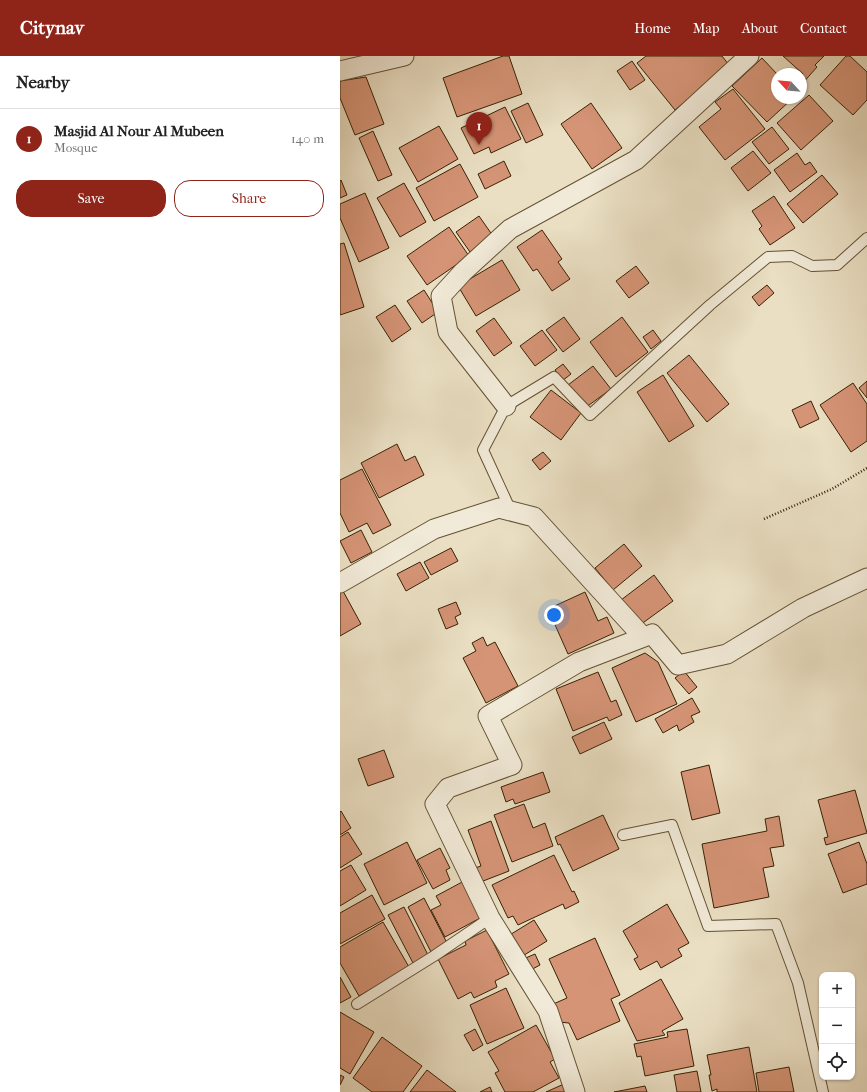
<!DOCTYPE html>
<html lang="en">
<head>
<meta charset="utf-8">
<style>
  body { margin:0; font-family:"IM FELL French Canon",serif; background:#f2f2f2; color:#222 }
  .controls { position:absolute; right:12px; bottom:12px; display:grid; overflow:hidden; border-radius:8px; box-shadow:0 1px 3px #0004 }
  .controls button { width:36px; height:36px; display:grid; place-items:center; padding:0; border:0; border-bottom:1px solid #e0e0e0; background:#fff; color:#222; font:20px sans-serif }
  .compass { position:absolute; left:431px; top:12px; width:36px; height:36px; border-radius:50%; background:#fff; box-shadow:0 1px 3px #0004; rotate:296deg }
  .you { position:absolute; left:214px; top:559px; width:14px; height:14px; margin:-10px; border:3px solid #fff; border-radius:50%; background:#1a73e8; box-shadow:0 0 0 6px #1a73e833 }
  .badge { display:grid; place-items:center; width:26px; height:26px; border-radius:50%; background:#8f2418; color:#fff; font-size:13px; font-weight:700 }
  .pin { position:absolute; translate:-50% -33px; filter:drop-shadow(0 1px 2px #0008) }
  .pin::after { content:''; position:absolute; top:21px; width:14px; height:12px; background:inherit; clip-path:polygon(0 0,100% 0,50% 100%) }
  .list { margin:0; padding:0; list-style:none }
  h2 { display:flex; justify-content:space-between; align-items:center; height:52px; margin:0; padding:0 16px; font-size:17px }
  h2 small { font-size:13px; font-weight:400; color:#767676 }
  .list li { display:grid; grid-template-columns:26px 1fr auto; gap:12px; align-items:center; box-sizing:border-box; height:60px; padding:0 16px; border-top:1px solid #e0e0e0 }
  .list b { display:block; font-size:15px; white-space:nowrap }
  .list p { margin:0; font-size:13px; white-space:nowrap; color:#767676 }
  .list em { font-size:13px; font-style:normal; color:#767676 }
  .actions { display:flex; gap:8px; padding:12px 16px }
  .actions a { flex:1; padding:9px 0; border:1px solid #8f2418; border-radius:16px; text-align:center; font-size:14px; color:#8f2418 }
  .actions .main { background:#8f2418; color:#fff }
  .icon { flex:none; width:22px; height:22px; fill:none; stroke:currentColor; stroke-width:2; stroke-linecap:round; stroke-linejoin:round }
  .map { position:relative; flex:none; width:527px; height:1036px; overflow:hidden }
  header { display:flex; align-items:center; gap:24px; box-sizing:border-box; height:56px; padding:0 20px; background:#8f2418; color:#fff }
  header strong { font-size:19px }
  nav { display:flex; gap:22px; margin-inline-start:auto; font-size:14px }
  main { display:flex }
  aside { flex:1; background:#fff }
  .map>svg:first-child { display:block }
  .building { fill:#d59476; stroke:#382203 }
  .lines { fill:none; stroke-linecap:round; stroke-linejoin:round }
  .lane-casing { stroke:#645133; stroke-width:12 }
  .street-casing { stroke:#645133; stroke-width:21 }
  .path { stroke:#382203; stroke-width:2.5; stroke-dasharray:1 2; stroke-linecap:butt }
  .lane { stroke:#f1ead8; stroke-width:10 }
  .street { stroke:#f1ead8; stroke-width:19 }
</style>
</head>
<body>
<header>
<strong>Citynav</strong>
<nav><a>Home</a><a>Map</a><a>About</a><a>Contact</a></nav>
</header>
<main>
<aside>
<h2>Nearby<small></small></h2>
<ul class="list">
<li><span class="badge">1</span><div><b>Masjid Al Nour Al Mubeen</b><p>Mosque</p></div><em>140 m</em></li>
</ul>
<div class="actions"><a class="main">Save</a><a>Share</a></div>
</aside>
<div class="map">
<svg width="527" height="1036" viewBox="0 0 527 1036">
  <rect width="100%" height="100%" fill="#eadfc3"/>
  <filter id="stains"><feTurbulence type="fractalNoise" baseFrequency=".005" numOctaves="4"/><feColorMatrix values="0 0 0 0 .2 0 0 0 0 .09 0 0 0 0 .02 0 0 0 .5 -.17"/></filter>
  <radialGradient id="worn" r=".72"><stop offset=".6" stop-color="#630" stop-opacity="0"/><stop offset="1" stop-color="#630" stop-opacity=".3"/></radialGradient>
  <path class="building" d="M 163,0 L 169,0 L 182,38 L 117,61 L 103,22 Z
    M 306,0 L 382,0 L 389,9 L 335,54 L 297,7 Z
    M 443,0 L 484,0 L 475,9 L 477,11 L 462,28 L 461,19 L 463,18 Z
    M 506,0 L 510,0 L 527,16 L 527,44 L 513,59 L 480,29 Z
    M 422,2 L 437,18 L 437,42 L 453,42 L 427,66 L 392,30 Z
    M 292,5 L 305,24 L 290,34 L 277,15 Z
    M 26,21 L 44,68 L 15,79 L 0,42 L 0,25 Z
    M 393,33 L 425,73 L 385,104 L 359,71 L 381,53 L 375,46 Z
    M 469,39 L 493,65 L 461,94 L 437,67 Z
    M 188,47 L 203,79 L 186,87 L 171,55 Z
    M 251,47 L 282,92 L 252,113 L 221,68 Z
    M 165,51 L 181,83 L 151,97 L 149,91 L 134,98 L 121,72 Z
    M 99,70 L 118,103 L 78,126 L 59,92 Z
    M 432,71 L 449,93 L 429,108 L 412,86 Z
    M 33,75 L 52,119 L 38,125 L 19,82 Z
    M 413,95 L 431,117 L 408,135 L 391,112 Z
    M 457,97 L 465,109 L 470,106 L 477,116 L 450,136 L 434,114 Z
    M 164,105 L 171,120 L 145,133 L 138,118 Z
    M 120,108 L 138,141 L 94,165 L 76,132 Z
    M 482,119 L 498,138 L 463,167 L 447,148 Z
    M 1,124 L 7,139 L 0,142 L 0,125 Z
    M 64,127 L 86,166 L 60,181 L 37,142 Z
    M 25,137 L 49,192 L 19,206 L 0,162 L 0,148 Z
    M 434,140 L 455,172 L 430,189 L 419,173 L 422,170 L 412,155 Z
    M 139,160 L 153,180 L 130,196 L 116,176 Z
    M 109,171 L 129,200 L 87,229 L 67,200 Z
    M 202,174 L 222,203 L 218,206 L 230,223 L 212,235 L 197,213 L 193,215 L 177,191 Z
    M 4,187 L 24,251 L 0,259 L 0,188 Z
    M 162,204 L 180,234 L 136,260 L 118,230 Z
    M 296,210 L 309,227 L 289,242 L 276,225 Z
    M 427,229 L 434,237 L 419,250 L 412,241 Z
    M 84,234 L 98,256 L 82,267 L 67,245 Z
    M 55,249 L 71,273 L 52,286 L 36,261 Z
    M 224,261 L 240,283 L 223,296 L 206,274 Z
    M 282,261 L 308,296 L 276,321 L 250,286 Z
    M 154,262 L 172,287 L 154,300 L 136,275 Z
    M 202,274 L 217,294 L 195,310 L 180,290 Z
    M 313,274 L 321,285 L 311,293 L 303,281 Z
    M 349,299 L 389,348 L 367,366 L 327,317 Z
    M 223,308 L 231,318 L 222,325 L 215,314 Z
    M 253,310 L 271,333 L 245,352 L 228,329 Z
    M 323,319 L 354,370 L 329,386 L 297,336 Z
    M 527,325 L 527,342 L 519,332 Z
    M 513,327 L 527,348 L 527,385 L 511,396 L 480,349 Z
    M 211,334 L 241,357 L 221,384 L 190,361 Z
    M 471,345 L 479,363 L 460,372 L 452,354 Z
    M 57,388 L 65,405 L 75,400 L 84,419 L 39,442 L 21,407 Z
    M 203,396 L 211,405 L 200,414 L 192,404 Z
    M 22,413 L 51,469 L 33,478 L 27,467 L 9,476 L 0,457 L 0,424 Z
    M 21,474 L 32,496 L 11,507 L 0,485 Z
    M 284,488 L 302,510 L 273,534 L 255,512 Z
    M 111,492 L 118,505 L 91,519 L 84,506 Z
    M 80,506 L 89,522 L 66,535 L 57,518 Z
    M 314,519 L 333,545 L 300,569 L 281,544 Z
    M 3,535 L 21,568 L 0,580 L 0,537 Z
    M 245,536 L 258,565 L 267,561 L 274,577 L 228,598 L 208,553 Z
    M 116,546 L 121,558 L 115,561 L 118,568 L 106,573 L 98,553 Z
    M 143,581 L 147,590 L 155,586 L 178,630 L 146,647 L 123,602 L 136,595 L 132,587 Z
    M 305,597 L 318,606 L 337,648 L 296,666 L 272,612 Z
    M 344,615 L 357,631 L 349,638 L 335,622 Z
    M 258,616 L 271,646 L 276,644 L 282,659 L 269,665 L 267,661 L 233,675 L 216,633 Z
    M 352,642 L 360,656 L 351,660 L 354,666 L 339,675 L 337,669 L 323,677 L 315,663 Z
    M 264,666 L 272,683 L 240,698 L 232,681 Z
    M 44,694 L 54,721 L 28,730 L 18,703 Z
    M 369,709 L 380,757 L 352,764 L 341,716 Z
    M 203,716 L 210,736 L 175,748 L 173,743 L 166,746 L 161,731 Z
    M 515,734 L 527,777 L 486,789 L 484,782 L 488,781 L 478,744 Z
    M 184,748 L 193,772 L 205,767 L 213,790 L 172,806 L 154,759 Z
    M 1,755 L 11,772 L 0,779 L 0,756 Z
    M 263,759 L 279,793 L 233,815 L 220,788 L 218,789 L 215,781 Z
    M 439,760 L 444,790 L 430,792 L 434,810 L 423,812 L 429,841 L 374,852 L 362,788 L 427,775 L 425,763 Z
    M 151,765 L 169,815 L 138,827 L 132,813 L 141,810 L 128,774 Z
    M 8,776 L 22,798 L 0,812 L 0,781 Z
    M 67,786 L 87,827 L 44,849 L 24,808 Z
    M 519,786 L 527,808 L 527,828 L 503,837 L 488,798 Z
    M 100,792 L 110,812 L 106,814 L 110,824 L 93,833 L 77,804 Z
    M 214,799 L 232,836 L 234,835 L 239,846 L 225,853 L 223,848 L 178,869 L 173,860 L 168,862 L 152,829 Z
    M 11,809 L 26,834 L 0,850 L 0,815 Z
    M 124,825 L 142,861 L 105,881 L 91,854 L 101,849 L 96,840 Z
    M 32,839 L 45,863 L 0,888 L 0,857 Z
    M 84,842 L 107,887 L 91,896 L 68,851 Z
    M 327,848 L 349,887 L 338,893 L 342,900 L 321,912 L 317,905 L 300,914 L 294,903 L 298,901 L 283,875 Z
    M 64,851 L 88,899 L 73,907 L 48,859 Z
    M 194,864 L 207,885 L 181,901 L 168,880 Z
    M 43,866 L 69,911 L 19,940 L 0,907 L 0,891 Z
    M 147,874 L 169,918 L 155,925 L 157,931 L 134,942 L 131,936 L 118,943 L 98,903 L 126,889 L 125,885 Z
    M 255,882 L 280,939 L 271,943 L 280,965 L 237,984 L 229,967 L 218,966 L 211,949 L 227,942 L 209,903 Z
    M 195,898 L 200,909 L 187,916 L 181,904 Z
    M 0,921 L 11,941 L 0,947 Z
    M 321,923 L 343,963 L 322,975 L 325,979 L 297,985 L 279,947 Z
    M 166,932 L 184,972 L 147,988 L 130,949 Z
    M 0,956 L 34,976 L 10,1018 L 0,1012 Z
    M 196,969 L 215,1003 L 210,1006 L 219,1022 L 193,1036 L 165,1036 L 155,1017 L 159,1015 L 148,996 Z
    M 135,973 L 143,989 L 133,995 L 124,979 Z
    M 347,973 L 354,1010 L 305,1020 L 301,1000 L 297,1001 L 294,988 L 328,981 L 327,976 Z
    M 42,981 L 82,1010 L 63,1036 L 32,1036 L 13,1022 Z
    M 409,991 L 417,1036 L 377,1036 L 377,1033 L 372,1035 L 369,1019 L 371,1019 L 367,999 Z
    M 449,1011 L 454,1036 L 419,1036 L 416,1017 Z
    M 87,1014 L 116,1036 L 70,1036 Z
    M 357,1015 L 361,1036 L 337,1036 L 334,1019 Z
    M 0,1019 L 4,1021 L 0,1029 Z
    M 224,1028 L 228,1036 L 206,1036 Z
    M 305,1030 L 307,1036 L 274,1036 Z
    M 150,1031 L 152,1036 L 140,1036 Z"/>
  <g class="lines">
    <defs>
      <path id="lane" d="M 171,455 L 143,394 L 166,350 L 214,321 L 250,359 L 370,249 L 428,201 L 452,200 L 472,210 L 497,209 L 527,182
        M 283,779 L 332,769 L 368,870 L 436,868 L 458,927 L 483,1036
        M 17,948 L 94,900 L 150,862"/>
      <path id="street" d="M 0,15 L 64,0
        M 166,350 L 108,276 L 101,240 L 123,216 L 170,173 L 296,104 L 409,0
        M 0,527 L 94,473 L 159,452 L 194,461 L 303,581
        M 235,1036 L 208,955 L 150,862 L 95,748 L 108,732 L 172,709 L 148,660 L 239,606 L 312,578 L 338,609 L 387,598 L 463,552 L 527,522"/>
    </defs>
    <use href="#lane" class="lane-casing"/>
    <use href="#street" class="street-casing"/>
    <path class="path" d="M 424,463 L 492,433 L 527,412"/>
    <use href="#lane" class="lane"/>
    <use href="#street" class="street"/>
  </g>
  <rect width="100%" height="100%" filter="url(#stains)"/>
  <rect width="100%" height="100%" fill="url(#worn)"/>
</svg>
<div class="controls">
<button>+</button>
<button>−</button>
<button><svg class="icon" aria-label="locate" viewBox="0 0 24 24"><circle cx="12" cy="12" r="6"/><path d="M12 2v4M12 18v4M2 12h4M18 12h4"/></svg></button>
</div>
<svg class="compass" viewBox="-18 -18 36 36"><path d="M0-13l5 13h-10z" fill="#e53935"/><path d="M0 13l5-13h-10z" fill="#767676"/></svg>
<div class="you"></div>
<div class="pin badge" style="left:139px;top:89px">1</div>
</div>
</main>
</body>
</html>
